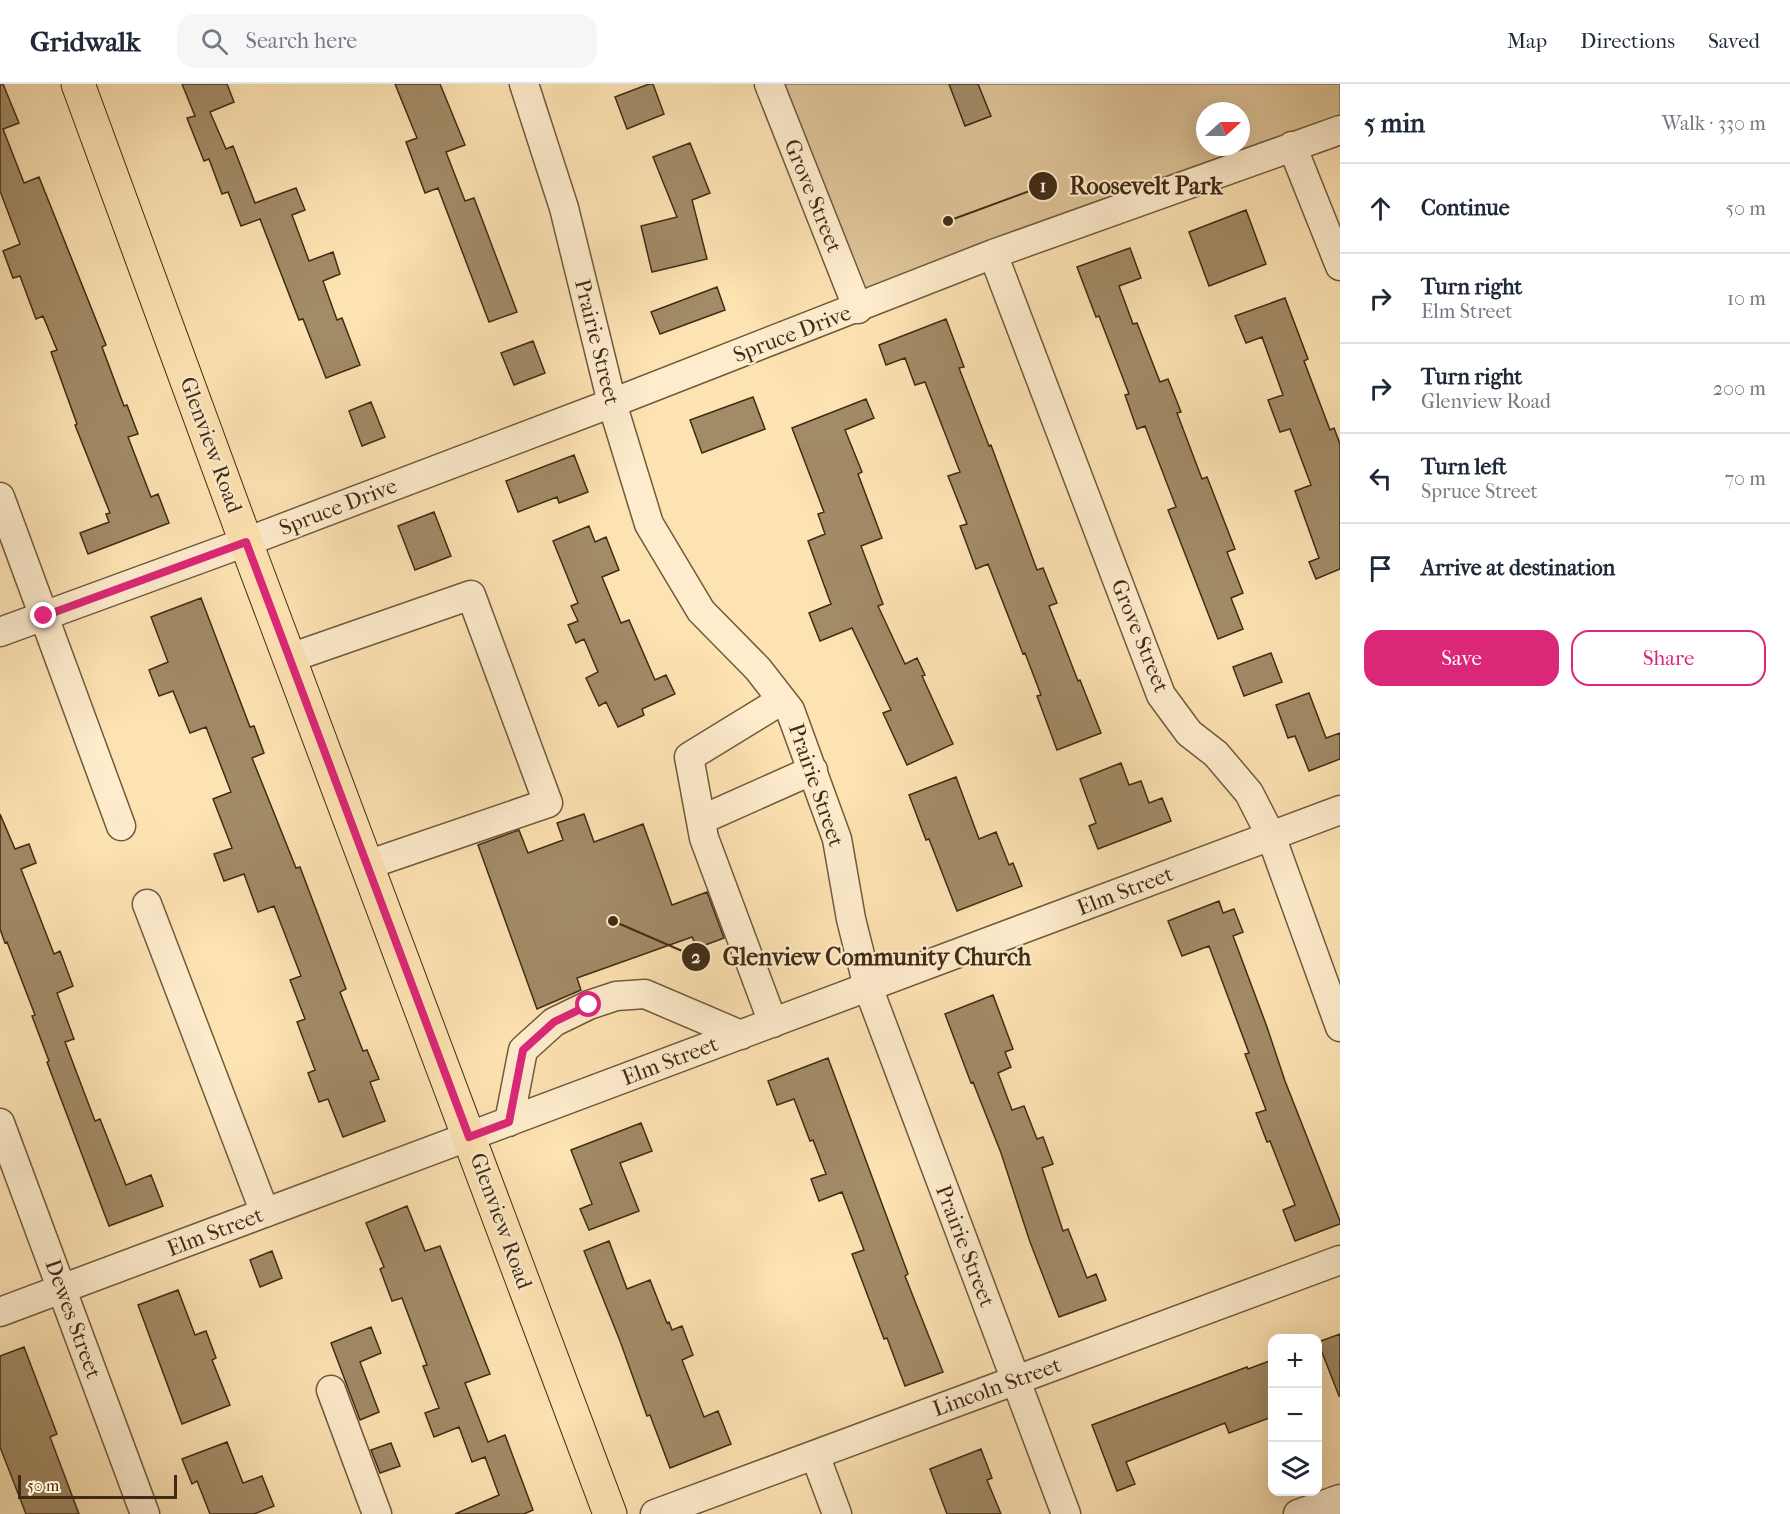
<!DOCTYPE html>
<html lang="en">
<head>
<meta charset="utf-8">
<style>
  body { margin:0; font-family:"IM FELL French Canon",serif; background:#f6f6f7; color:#1f2937 }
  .controls { position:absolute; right:18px; bottom:18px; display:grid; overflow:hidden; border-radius:12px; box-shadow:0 6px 24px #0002 }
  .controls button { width:54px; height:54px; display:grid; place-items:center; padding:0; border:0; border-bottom:2px solid #e0e1e3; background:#fff; color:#1f2937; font:30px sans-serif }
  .compass { position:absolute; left:1196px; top:18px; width:54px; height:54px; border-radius:50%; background:#fff; box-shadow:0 6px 24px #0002; rotate:69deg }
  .scale { position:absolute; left:18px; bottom:15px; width:159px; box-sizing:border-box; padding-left:6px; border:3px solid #402c16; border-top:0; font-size:16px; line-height:21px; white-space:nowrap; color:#402c16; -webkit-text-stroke:4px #feeccd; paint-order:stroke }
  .stop { position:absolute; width:18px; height:18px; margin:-14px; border:4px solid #db2777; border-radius:50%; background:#fff }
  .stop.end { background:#db2777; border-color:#fff; box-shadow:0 2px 6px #0008 }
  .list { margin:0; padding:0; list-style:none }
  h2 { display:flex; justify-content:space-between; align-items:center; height:78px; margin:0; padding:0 24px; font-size:26px }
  h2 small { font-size:20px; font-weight:400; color:#747a83 }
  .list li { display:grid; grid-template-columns:39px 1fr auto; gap:18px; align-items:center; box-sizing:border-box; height:90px; padding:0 24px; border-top:2px solid #e0e1e3 }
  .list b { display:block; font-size:22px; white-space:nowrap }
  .list p { margin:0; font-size:20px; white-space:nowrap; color:#747a83 }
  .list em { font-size:20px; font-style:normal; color:#747a83 }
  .actions { display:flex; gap:12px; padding:18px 24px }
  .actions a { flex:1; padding:14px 0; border:2px solid #db2777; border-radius:18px; text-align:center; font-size:21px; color:#db2777 }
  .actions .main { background:#db2777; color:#fff }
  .icon { flex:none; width:33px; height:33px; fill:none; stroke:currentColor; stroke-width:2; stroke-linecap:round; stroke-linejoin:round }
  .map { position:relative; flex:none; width:1340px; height:1430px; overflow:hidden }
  header { display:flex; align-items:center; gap:36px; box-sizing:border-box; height:84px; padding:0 30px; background:#fff; border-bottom:2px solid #e0e1e3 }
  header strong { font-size:28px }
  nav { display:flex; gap:33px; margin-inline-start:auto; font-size:21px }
  .search { width:420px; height:54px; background:#f6f6f7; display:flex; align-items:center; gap:15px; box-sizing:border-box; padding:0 21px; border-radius:18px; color:#747a83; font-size:22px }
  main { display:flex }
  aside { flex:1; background:#fff }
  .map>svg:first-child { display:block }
  .green { fill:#ddc397; stroke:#8e7856; stroke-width:1.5; fill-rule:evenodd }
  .building { fill:#a28b67; stroke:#402c16; stroke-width:1.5 }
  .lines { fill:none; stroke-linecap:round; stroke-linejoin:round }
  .minor-casing { stroke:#6f5a3d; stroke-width:31 }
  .major-casing { stroke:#402c16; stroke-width:35 }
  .minor { stroke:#feeccd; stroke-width:28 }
  .major { stroke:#fde2b2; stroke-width:33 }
  .route { stroke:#db2777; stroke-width:8 }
  .labels { text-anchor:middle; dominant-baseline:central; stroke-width:4.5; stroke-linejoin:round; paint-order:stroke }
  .street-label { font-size:22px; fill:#402c16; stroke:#feeccd }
  .leader { fill:none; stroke:#402c16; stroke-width:2 }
  .callout-dot { fill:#402c16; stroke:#feeccd; stroke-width:2 }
  .mark-label { font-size:18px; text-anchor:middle; font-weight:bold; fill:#fff }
  .callout-label { font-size:24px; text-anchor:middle; font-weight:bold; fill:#402c16; stroke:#feeccd; stroke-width:4.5; stroke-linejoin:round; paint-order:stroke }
</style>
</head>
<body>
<header>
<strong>Gridwalk</strong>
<div class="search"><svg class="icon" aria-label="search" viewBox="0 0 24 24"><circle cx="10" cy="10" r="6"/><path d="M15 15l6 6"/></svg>Search here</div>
<nav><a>Map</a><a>Directions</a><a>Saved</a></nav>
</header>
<main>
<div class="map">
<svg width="1340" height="1430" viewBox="0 0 1340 1430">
  <rect width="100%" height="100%" fill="#fde2b2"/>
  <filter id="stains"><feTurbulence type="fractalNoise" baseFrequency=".00333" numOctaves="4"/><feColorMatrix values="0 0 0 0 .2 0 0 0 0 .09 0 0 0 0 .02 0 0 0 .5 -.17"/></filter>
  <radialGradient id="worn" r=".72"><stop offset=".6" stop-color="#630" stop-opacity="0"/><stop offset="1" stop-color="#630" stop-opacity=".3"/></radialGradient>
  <path class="green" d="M 781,0 L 1340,0 L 1340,32 L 864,210 ZM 1205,27 L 1241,27 L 1241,63 L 1205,63 Z"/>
  <path class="building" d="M 0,0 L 3,0 L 19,39 L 3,45 L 24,99 L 39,93 L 106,261 L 102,263 L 124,322 L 127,321 L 138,350 L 128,353 L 151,413 L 158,410 L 169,439 L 88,470 L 80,449 L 109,438 L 106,430 L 110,429 L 75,341 L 77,340 L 51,268 L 57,266 L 43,232 L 36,235 L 20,192 L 13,194 L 3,167 L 20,160 L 0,107 Z
    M 182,0 L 227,0 L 234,18 L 210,28 L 226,65 L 233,62 L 255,119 L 296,104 L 305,126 L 292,131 L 309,177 L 333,168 L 340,190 L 323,197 L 337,236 L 342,234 L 360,281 L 326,294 L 303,235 L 299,236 L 260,135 L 241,142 L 228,108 L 222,110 L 209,75 L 204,77 L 187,34 L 195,32 Z
    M 395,0 L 440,0 L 465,61 L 446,68 L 465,117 L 474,114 L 517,228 L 489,238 L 438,104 L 425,109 L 406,58 L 417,54 Z
    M 649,0 L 653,0 L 664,30 L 627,45 L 615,13 Z
    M 949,0 L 978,0 L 991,32 L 965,42 Z
    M 690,59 L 710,109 L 692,116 L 707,175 L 652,188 L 641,142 L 677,133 L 653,73 Z
    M 1246,126 L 1266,180 L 1209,202 L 1189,148 Z
    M 1130,164 L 1141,194 L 1119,202 L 1133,240 L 1137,239 L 1160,298 L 1168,295 L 1181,328 L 1177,329 L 1202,395 L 1207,393 L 1235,465 L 1227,468 L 1243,509 L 1231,514 L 1243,545 L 1218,555 L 1168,426 L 1176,423 L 1145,342 L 1137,345 L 1125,311 L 1129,310 L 1099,232 L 1096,233 L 1077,183 Z
    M 717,203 L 725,226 L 660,250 L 651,228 Z
    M 1285,214 L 1308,275 L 1304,277 L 1330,346 L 1334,344 L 1340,360 L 1340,485 L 1316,495 L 1309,478 L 1319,474 L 1295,407 L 1311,401 L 1290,345 L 1280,348 L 1268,316 L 1283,311 L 1262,253 L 1246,259 L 1235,232 Z
    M 946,235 L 964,283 L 959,284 L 989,362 L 991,361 L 1037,486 L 1043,484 L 1057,519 L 1049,522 L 1078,597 L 1080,596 L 1101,649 L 1057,666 L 1037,612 L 1041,611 L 1025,569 L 1023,570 L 988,480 L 976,485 L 960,442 L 967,440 L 948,392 L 960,388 L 925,298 L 915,301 L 905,274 L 886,281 L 879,261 Z
    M 533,257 L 545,289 L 514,301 L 501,269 Z
    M 753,313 L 765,345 L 702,369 L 690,336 Z
    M 866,315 L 874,334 L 845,346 L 862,388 L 858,390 L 882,454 L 861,462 L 883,520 L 878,522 L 905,580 L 917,574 L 925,591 L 922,592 L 953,660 L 907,681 L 883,629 L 891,626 L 852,544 L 820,557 L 809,529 L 831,520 L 808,457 L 825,450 L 818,430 L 824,428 L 792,344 Z
    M 371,318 L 385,353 L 362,362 L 349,327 Z
    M 574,371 L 588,408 L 559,419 L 557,413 L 518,428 L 506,397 Z
    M 434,428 L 451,472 L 415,486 L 398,442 Z
    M 589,442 L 595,458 L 606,453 L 619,486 L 602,493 L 621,539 L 629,536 L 655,596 L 666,591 L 675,610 L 642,625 L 644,631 L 618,643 L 606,618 L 599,622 L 586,594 L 598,588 L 584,555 L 576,559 L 568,541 L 578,537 L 571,522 L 578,519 L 553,457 Z
    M 201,514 L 250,643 L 254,642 L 264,669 L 252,674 L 296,784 L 300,783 L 346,905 L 340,908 L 363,967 L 367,966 L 379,995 L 370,998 L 385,1037 L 343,1053 L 328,1015 L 319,1018 L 308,989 L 315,986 L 297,938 L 305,935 L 290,896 L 301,892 L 274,822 L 258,828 L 244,790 L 224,797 L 214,770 L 232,764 L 213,715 L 231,708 L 206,643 L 190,649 L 173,607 L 159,612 L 149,586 L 168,578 L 151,533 Z
    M 1271,569 L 1282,598 L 1244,612 L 1233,583 Z
    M 1309,609 L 1326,654 L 1340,649 L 1340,675 L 1309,687 L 1295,652 L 1288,654 L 1276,621 Z
    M 1121,679 L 1129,701 L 1141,697 L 1149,719 L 1162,714 L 1171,737 L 1098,765 L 1089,742 L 1096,739 L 1080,695 Z
    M 956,693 L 979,755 L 996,748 L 1009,781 L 1013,779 L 1022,802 L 957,827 L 929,755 L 926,756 L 909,711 Z
    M 0,730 L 15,765 L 29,760 L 36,779 L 21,785 L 54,870 L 60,867 L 73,902 L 57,909 L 74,955 L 65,958 L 95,1037 L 100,1035 L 126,1101 L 151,1091 L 163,1122 L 109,1142 L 47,978 L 49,977 L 32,932 L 35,931 L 7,858 L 5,859 L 0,845 Z
    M 584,730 L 594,758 L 643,740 L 672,821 L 707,808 L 724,854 L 697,864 L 692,853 L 577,894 L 581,906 L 537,925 L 478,761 L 519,746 L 528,769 L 563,756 L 557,739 Z
    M 1219,817 L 1223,829 L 1234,825 L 1243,848 L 1233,852 L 1267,943 L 1285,997 L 1340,1137 L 1340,1140 L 1295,1157 L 1283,1126 L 1295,1121 L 1270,1057 L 1267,1058 L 1256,1029 L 1266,1026 L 1245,970 L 1249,969 L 1209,862 L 1182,872 L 1168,837 Z
    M 993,911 L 1013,965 L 1005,968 L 1011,983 L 998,989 L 1012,1026 L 1024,1022 L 1037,1055 L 1043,1053 L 1053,1080 L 1042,1084 L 1063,1147 L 1068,1145 L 1087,1194 L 1096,1190 L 1106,1216 L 1059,1233 L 1030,1158 L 1001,1069 L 973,998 L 971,999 L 945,930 Z
    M 828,974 L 908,1190 L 905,1192 L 943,1288 L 905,1302 L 887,1254 L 884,1255 L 852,1170 L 864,1166 L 842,1108 L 819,1117 L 811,1095 L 826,1090 L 813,1056 L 810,1057 L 794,1015 L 777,1021 L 768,997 Z
    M 641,1039 L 652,1067 L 620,1079 L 639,1127 L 589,1146 L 580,1125 L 592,1120 L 571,1066 Z
    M 407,1122 L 425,1167 L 440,1162 L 490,1290 L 465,1299 L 488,1358 L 505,1351 L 533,1426 L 524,1430 L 455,1430 L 499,1411 L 485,1373 L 472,1378 L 459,1343 L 434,1353 L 425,1329 L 439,1324 L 423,1282 L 427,1281 L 402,1214 L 392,1217 L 380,1185 L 384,1183 L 366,1139 Z
    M 609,1157 L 627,1205 L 650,1196 L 667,1239 L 669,1238 L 672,1246 L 682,1242 L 693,1271 L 682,1276 L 704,1333 L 718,1327 L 731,1360 L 670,1384 L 650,1331 L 647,1332 L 620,1257 L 584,1167 Z
    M 272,1167 L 282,1194 L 260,1203 L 250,1176 Z
    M 178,1206 L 195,1251 L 206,1247 L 216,1274 L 212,1276 L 230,1321 L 182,1340 L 138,1221 Z
    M 371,1243 L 381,1269 L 360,1278 L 379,1328 L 360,1336 L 331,1259 Z
    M 1340,1250 L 1340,1312 L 1339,1312 L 1318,1258 Z
    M 24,1263 L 57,1350 L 50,1353 L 79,1430 L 26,1430 L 0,1363 L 0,1272 Z
    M 1272,1276 L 1272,1333 L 1229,1349 L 1225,1339 L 1126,1378 L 1135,1400 L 1117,1407 L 1092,1341 L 1247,1283 L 1248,1285 Z
    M 227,1358 L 243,1399 L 262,1392 L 274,1422 L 254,1430 L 210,1430 L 197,1397 L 192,1400 L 182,1375 Z
    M 391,1359 L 400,1382 L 380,1389 L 371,1366 Z
    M 981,1365 L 992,1394 L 987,1396 L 1001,1430 L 947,1430 L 930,1385 Z"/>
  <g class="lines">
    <defs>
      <path id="minor" d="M 524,0 L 564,124 L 612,319 L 649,440 L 701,527 L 758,585 L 790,626 L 837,755 L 851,835 L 868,903 L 1066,1430
        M 769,0 L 858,225
        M 1292,62 L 1340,182
        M 993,170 L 1161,611 L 1189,649 L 1216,670 L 1249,709 L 1271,752 L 1340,943
        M 0,413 L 121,742
        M 0,548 L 246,458 L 612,319 L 993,170 L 1340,46
        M 290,574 L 471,511 L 548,719 L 367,781
        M 701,736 L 813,686
        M 147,820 L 265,1129
        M 773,939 L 704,754 L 689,673 L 782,616
        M 509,1038 L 523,966 L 554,938 L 589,921 L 616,912 L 645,910 L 741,951
        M 0,1039 L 145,1430
        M 0,1228 L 1340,726
        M 331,1306 L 377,1430
        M 815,1371 L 837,1430
        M 655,1430 L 1340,1176
        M 1298,1430 L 1340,1415"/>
      <path id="major" d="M 78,0 L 254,480 L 610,1430"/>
    </defs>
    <use href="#minor" class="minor-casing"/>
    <use href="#major" class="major-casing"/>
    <use href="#minor" class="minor"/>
    <use href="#major" class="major"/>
  </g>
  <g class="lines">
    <path class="route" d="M 44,532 L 246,458 L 469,1053 L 509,1038 L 523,966 L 554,938 L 589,921"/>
  </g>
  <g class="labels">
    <g class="street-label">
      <text transform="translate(813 112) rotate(68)">Grove Street</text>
      <text transform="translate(792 250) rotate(-21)">Spruce Drive</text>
      <text transform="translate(597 258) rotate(76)">Prairie Street</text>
      <text transform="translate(211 361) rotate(70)">Glenview Road</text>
      <text transform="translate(338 423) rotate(-21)">Spruce Drive</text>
      <text transform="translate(1140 552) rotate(68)">Grove Street</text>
      <text transform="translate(816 701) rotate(71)">Prairie Street</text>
      <text transform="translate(1125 807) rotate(-21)">Elm Street</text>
      <text transform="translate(670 977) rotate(-21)">Elm Street</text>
      <text transform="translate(501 1137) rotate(70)">Glenview Road</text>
      <text transform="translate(215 1148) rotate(-21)">Elm Street</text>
      <text transform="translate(965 1162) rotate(69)">Prairie Street</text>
      <text transform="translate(73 1235) rotate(70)">Dewes Street</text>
      <text transform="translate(997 1303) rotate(-20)">Lincoln Street</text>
    </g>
  </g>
  <path class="leader" d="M948 137L1043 102M613 837L696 873"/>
  <g class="callout-dot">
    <circle cx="948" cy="137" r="6"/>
    <circle cx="613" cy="837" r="6"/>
    <circle cx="1043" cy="102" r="15"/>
    <circle cx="696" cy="873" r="15"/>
  </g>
  <g class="mark-label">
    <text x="1043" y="108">1</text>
    <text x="696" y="879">2</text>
  </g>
  <g class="callout-label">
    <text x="1146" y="110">Roosevelt Park</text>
    <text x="877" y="881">Glenview Community Church</text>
  </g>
  <rect width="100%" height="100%" filter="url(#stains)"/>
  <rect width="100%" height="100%" fill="url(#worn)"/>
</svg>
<div class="controls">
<button>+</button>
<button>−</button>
<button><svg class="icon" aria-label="layers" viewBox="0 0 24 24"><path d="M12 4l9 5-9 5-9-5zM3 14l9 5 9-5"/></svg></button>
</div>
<svg class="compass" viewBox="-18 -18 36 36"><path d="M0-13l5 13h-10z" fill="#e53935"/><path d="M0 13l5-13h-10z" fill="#747a83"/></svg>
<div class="scale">50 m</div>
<div class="stop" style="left:589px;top:921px"></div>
<div class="stop end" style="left:44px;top:532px"></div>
</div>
<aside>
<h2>5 min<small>Walk · 330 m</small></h2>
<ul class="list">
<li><svg class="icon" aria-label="ahead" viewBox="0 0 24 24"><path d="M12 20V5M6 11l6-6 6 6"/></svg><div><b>Continue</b></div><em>50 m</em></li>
<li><svg class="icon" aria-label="right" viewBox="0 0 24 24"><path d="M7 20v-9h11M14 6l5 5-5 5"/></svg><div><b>Turn right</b><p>Elm Street</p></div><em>10 m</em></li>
<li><svg class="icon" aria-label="right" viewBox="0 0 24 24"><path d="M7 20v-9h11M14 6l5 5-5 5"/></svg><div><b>Turn right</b><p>Glenview Road</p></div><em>200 m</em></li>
<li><svg class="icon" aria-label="left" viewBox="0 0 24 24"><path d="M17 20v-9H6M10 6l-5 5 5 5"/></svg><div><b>Turn left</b><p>Spruce Street</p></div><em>70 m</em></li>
<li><svg class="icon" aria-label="arrive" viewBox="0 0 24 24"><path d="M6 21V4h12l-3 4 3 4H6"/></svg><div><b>Arrive at destination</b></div></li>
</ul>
<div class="actions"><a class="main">Save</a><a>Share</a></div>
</aside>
</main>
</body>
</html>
